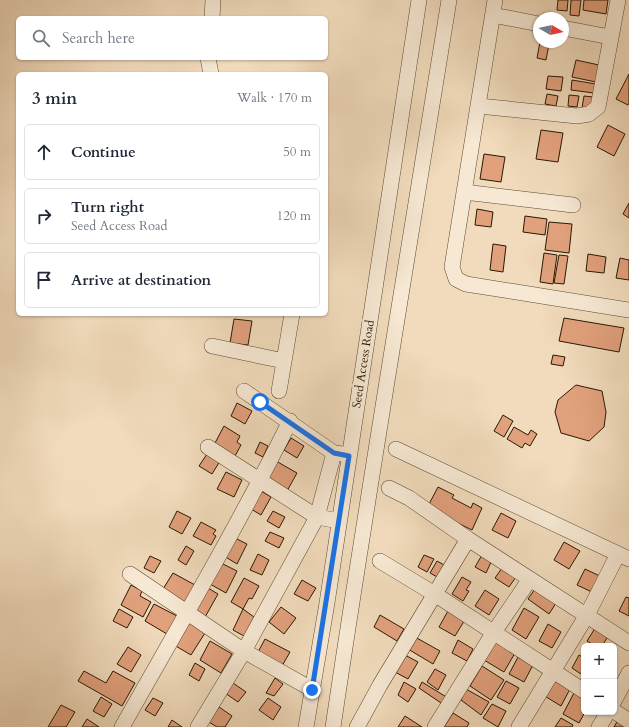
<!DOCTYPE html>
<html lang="en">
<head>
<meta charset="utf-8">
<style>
  body { margin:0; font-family:Cardo,serif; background:#f2f2f3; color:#1f2937 }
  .controls { position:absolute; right:12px; bottom:12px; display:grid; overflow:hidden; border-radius:6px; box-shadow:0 1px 3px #0004 }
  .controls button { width:36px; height:36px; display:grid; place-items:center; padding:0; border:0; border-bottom:1px solid #e0e1e3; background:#fff; color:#1f2937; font:20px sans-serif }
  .compass { position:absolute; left:533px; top:12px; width:36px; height:36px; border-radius:50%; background:#fff; box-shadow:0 1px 3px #0004; rotate:99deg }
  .stop { position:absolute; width:12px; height:12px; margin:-9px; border:3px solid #1a73e8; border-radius:50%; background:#fff }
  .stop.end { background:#1a73e8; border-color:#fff; box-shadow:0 1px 4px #0008 }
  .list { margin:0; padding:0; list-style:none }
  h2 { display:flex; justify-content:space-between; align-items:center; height:52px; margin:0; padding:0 16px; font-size:17px }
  h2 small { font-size:13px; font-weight:400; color:#747a83 }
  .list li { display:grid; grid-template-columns:26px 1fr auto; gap:12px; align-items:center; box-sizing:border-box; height:56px; margin:0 8px 8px; padding:0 8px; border:1px solid #e0e1e3; border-radius:6px }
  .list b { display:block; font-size:15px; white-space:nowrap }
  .list p { margin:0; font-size:13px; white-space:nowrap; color:#747a83 }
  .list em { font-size:13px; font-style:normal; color:#747a83 }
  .icon { flex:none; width:22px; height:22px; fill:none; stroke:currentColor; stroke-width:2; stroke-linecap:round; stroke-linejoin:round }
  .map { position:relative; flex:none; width:629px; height:727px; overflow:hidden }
  .search { position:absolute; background:#fff; box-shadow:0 1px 3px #0004; left:16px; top:16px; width:312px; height:44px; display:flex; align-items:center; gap:10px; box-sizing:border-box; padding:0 14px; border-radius:6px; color:#747a83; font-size:15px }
  .panel { position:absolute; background:#fff; box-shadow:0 1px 3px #0004; left:16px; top:72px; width:312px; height:244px; border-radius:6px }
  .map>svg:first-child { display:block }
  .building { fill:#e2a17d; stroke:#291902 }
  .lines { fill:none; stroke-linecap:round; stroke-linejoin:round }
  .minor-casing { stroke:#5b4a30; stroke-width:16 }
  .minor { stroke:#f6e8d3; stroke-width:15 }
  .route { stroke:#1a73e8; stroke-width:5 }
  .labels { text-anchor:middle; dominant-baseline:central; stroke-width:4; stroke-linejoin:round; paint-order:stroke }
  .street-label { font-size:12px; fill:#291902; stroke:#f6e8d3 }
</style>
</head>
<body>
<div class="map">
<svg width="629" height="727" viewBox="0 0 629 727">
  <rect width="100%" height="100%" fill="#f1dbbc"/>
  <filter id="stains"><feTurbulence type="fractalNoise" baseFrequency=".005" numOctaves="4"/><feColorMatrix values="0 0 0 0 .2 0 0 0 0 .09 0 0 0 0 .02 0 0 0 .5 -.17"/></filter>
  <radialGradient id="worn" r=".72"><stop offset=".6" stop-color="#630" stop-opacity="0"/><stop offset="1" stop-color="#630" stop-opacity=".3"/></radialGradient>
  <path class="building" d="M 558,0 L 568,0 L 567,11 L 557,10 Z
    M 571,0 L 581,0 L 579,16 L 570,15 Z
    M 584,0 L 608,0 L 606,14 L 583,10 Z
    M 540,42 L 549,44 L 546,60 L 537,58 Z
    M 576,60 L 599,65 L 596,82 L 572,77 Z
    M 629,74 L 629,103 L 628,105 L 616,99 Z
    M 548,76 L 563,77 L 561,91 L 546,89 Z
    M 572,80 L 596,84 L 594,93 L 571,90 Z
    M 547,94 L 558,96 L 556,106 L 545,104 Z
    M 569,95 L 579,96 L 577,107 L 568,106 Z
    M 584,96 L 593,97 L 591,110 L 582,108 Z
    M 608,125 L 625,134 L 614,156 L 597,147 Z
    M 541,130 L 563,133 L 558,162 L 536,159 Z
    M 484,154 L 505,157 L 501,182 L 480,179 Z
    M 629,203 L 629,218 L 623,214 Z
    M 477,209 L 493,212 L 491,227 L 475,225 Z
    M 525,216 L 547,219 L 545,235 L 523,232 Z
    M 549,222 L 572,224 L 569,253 L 545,250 Z
    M 493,244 L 506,246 L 503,272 L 490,270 Z
    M 544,253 L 557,255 L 553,284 L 540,282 Z
    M 588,254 L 606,257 L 604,273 L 586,271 Z
    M 559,255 L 568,256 L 564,284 L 554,283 Z
    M 620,258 L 629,260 L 629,280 L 616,278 Z
    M 564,318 L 624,328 L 619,352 L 559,341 Z
    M 234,319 L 252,321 L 248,345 L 230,343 Z
    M 553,355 L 565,357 L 563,366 L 551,364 Z
    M 576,385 L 602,391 L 606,412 L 604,427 L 589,441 L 561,433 L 555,412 L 558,400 Z
    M 237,403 L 252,411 L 245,424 L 231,416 Z
    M 503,415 L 513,421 L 504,437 L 494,431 Z
    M 224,426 L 240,436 L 237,442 L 241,445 L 235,456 L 215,443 Z
    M 514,427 L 528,435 L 531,430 L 537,434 L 530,446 L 525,443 L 522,448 L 507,439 Z
    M 291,438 L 304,446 L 297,458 L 284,450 Z
    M 260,442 L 268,446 L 263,457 L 255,453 Z
    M 207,454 L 220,461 L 212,474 L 199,466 Z
    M 276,461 L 297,473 L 287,491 L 266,479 Z
    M 226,472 L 242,480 L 234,497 L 217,489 Z
    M 438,487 L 454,495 L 452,498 L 471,508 L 473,503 L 482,508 L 472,530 L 427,508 Z
    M 261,491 L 271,497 L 261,515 L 251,509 Z
    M 177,511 L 191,518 L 182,534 L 169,527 Z
    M 273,511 L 285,517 L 279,528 L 267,521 Z
    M 501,513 L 516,521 L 508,538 L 492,530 Z
    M 201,522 L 216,530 L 213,534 L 216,536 L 211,545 L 193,536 Z
    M 270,532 L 284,538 L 279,548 L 265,541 Z
    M 235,538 L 247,544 L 237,564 L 224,556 Z
    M 564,542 L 580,551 L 569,569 L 554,560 Z
    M 186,546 L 194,551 L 186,565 L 178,560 Z
    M 258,554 L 269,560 L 262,575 L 250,570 Z
    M 424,555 L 434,559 L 427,572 L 418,567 Z
    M 482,555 L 492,560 L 486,573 L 475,567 Z
    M 150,556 L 161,561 L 154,573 L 144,568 Z
    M 437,561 L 446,566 L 439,578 L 430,573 Z
    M 221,563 L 237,571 L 226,593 L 210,584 Z
    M 502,568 L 516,577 L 509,587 L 495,578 Z
    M 585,569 L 602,577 L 594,593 L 577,585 Z
    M 173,573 L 195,585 L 185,603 L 163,589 Z
    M 462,577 L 471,582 L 466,590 L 469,591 L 463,601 L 452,594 Z
    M 244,578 L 259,586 L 252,599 L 249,598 L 243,609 L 231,602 Z
    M 302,580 L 316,588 L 308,601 L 294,594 Z
    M 131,585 L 142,591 L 140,596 L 151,602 L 143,617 L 121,605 Z
    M 537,586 L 558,600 L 549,614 L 528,599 Z
    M 208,588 L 218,594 L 204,619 L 194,612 Z
    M 485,590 L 499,599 L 489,615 L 475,606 Z
    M 626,597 L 629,598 L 629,616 L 619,611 Z
    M 154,604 L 177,616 L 167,634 L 145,621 Z
    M 281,607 L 296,618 L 284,634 L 269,622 Z
    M 524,608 L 539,617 L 526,639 L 512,630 Z
    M 119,609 L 133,617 L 127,628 L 113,621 Z
    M 243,609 L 254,617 L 244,636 L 233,630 Z
    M 449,609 L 466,618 L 455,636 L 439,627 Z
    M 380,615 L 404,629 L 397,641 L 374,627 Z
    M 188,622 L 205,633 L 191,655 L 174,645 Z
    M 548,624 L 561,632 L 552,648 L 539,641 Z
    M 597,625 L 610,633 L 602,646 L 595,646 L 587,641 Z
    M 415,637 L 440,651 L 433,664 L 408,649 Z
    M 265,639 L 290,652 L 282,666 L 258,652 Z
    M 458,640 L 473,649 L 467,661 L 452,653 Z
    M 495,640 L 515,653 L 504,672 L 484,660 Z
    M 210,641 L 232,654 L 221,673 L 200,660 Z
    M 128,647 L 141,655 L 131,672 L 117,664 Z
    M 405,655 L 418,662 L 408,679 L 395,672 Z
    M 579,655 L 584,658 L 584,668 L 581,674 L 572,668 Z
    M 518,657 L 533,665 L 524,682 L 509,674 Z
    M 195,663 L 205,669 L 199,681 L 189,675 Z
    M 482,666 L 504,680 L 491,700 L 470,686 Z
    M 435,669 L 446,675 L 438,690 L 427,682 Z
    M 84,671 L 106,683 L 113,671 L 135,683 L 122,706 L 78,681 Z
    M 275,678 L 283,684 L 274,696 L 266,693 Z
    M 552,679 L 570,689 L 561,706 L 543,695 Z
    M 506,681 L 519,688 L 510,704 L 497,697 Z
    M 404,682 L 416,689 L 408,702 L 398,695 Z
    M 422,682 L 448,698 L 444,705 L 419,688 Z
    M 233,683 L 246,692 L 238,702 L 225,693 Z
    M 466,689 L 489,702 L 481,715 L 461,700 Z
    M 575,691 L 584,695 L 585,712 L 579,723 L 563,714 Z
    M 101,697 L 112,704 L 104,717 L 93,711 Z
    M 153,698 L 163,703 L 155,716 L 145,710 Z
    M 268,698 L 281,707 L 273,720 L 259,710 Z
    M 492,704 L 506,711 L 498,727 L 483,718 Z
    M 61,705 L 75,712 L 66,727 L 48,727 Z
    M 219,707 L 232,716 L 225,727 L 217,727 L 209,722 Z
    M 453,713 L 469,723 L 467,727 L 444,727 Z
    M 405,716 L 422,727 L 398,727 Z
    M 561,718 L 573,725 L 572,727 L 555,727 Z
    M 87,719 L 99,727 L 82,727 Z
    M 172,720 L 182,727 L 168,727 Z
    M 618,720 L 627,727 L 614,727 Z"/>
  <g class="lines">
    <defs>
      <path id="minor" d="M 495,0 L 452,267 L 456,279 L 466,284 L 629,310
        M 493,15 L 539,24
        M 212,18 L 213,0
        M 563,28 L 610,37
        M 208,58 L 211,74
        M 479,106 L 577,116 L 589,114 L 598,107 L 618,0
        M 464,192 L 573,205
        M 212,346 L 284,361
        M 244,391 L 334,453 L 343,454
        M 279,391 L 292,314
        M 208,447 L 317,517 L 339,521
        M 396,449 L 629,559
        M 389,488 L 409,498 L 468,539 L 629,643
        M 380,561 L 433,593 L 584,691
        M 130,574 L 244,651 L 313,690
        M 614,701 L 629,673
        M 614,711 L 629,721
        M 122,727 C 179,626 238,526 290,421
        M 198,727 L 244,651 L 317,517 L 334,453
        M 306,727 L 327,603 L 419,0
        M 333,727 C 369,484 410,242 449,0
        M 357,727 L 380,685 L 468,539
        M 435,727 L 494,632 L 530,579
        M 519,727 L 587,615 L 618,554
        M 599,727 L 608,712"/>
    </defs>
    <use href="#minor" class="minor-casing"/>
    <use href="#minor" class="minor"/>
  </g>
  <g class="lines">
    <path class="route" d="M 260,402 L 334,453 L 349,456 L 312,690"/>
  </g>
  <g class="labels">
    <g class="street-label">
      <text transform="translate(363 364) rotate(-81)">Seed Access Road</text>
    </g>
  </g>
  <rect width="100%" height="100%" filter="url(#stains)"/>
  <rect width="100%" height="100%" fill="url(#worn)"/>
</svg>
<div class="controls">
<button>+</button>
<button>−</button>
</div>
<svg class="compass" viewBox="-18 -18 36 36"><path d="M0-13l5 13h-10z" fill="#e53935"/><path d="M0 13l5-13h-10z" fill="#747a83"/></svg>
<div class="stop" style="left:260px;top:402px"></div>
<div class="stop end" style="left:312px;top:690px"></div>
<div class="search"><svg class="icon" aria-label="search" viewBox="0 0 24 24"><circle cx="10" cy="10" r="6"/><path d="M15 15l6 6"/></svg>Search here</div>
<section class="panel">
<h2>3 min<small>Walk · 170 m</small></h2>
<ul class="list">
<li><svg class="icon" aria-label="ahead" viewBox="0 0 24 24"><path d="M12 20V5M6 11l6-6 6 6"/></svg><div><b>Continue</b></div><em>50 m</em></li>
<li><svg class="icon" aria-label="right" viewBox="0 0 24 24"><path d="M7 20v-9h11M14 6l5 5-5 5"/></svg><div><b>Turn right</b><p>Seed Access Road</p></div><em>120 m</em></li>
<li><svg class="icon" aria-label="arrive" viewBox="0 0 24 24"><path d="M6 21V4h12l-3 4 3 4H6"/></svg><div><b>Arrive at destination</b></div></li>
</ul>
</section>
</div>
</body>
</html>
